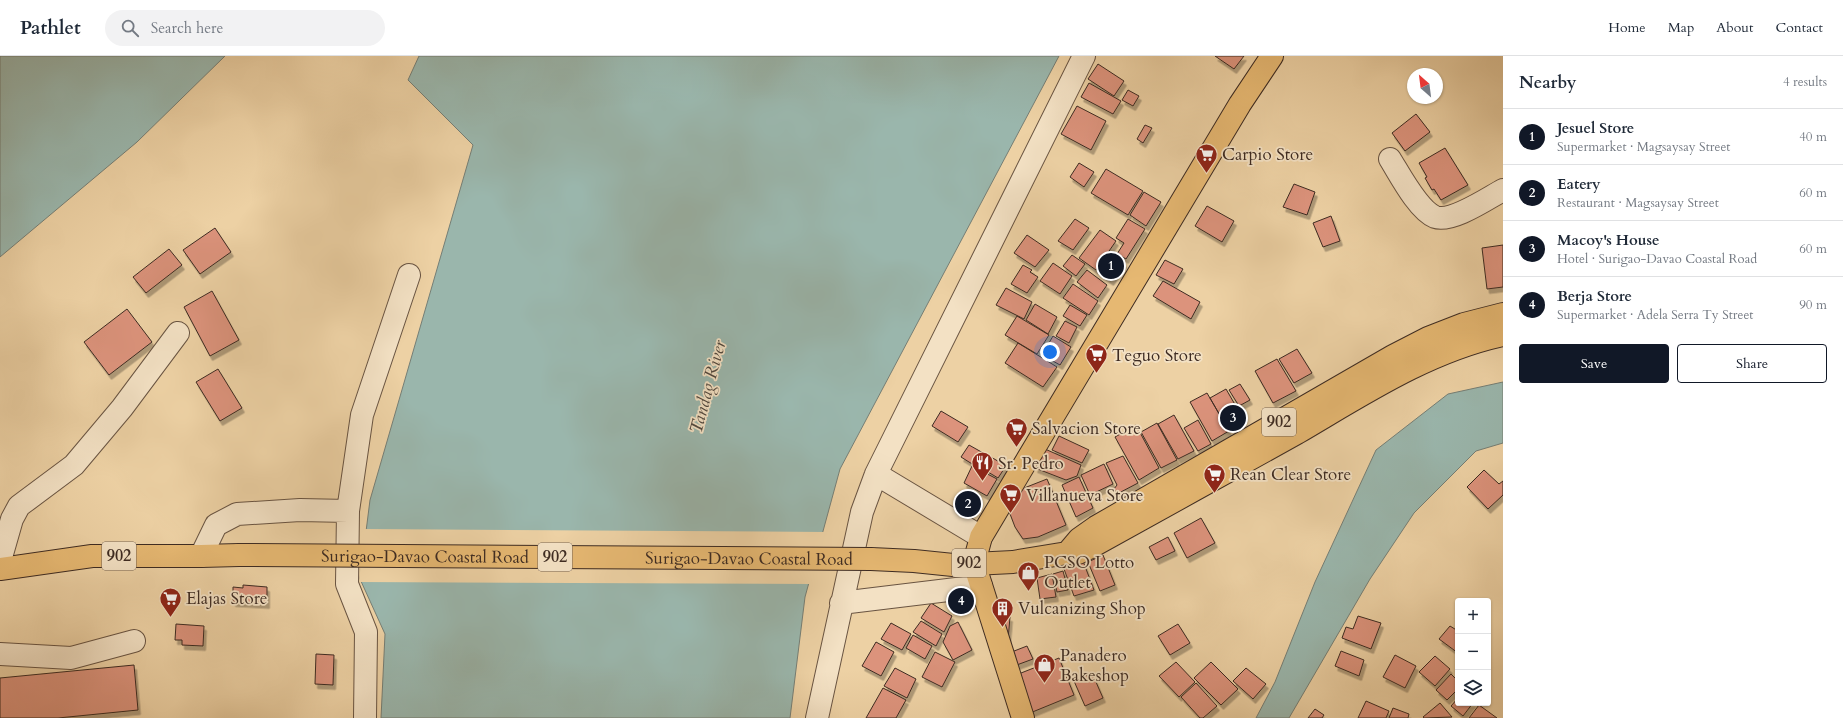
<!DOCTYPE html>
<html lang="en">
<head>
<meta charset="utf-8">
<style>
  body { margin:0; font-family:Cardo,serif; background:#f2f2f3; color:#1f2937 }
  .controls { position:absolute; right:12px; bottom:12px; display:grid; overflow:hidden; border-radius:4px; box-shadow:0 1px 3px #0004 }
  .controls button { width:36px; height:36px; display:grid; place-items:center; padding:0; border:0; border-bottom:1px solid #e0e1e3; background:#fff; color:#1f2937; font:20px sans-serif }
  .compass { position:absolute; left:1407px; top:12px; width:36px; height:36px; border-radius:50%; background:#fff; box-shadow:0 1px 3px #0004; rotate:332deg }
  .you { position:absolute; left:1050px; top:296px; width:14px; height:14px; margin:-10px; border:3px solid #fff; border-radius:50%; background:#1a73e8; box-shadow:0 0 0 6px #1a73e833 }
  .badge { display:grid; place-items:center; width:26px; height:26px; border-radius:50%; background:#111827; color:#fff; font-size:13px; font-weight:700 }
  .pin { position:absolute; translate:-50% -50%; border:2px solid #fff; box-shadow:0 1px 4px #0006 }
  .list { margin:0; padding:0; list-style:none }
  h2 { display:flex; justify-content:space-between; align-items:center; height:52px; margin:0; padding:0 16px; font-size:17px }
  h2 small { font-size:13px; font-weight:400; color:#747a83 }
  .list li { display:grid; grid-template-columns:26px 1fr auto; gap:12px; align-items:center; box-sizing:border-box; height:56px; padding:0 16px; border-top:1px solid #e0e1e3 }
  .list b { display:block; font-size:15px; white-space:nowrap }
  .list p { margin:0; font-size:13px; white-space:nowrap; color:#747a83 }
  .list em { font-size:13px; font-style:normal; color:#747a83 }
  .actions { display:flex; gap:8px; padding:12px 16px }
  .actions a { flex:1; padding:9px 0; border:1px solid #111827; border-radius:4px; text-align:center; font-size:14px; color:#111827 }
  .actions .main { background:#111827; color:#fff }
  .icon { flex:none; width:22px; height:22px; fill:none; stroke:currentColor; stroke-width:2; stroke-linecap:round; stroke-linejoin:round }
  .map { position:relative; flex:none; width:1503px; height:662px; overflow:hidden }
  header { display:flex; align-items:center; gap:24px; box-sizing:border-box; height:56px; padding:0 20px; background:#fff; border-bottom:1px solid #e0e1e3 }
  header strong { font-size:19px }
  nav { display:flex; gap:22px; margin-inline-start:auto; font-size:14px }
  .search { width:280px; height:36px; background:#f2f2f3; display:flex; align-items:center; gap:10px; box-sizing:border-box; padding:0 14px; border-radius:22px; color:#747a83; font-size:15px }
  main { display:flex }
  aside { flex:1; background:#fff }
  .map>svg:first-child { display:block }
  .water { fill:#9ab6ac; stroke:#757e75 }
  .pier { fill:#edd1a4 }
  .building { fill:#dc937b; stroke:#3d2b22; filter:url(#shadow) }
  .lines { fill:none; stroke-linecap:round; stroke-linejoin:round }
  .minor-casing { stroke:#695442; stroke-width:24 }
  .major-casing { stroke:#3d2b22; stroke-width:24 }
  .highway-casing { stroke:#3d2b22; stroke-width:24 }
  .minor { stroke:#f3e1c4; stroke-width:22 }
  .major { stroke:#e6b872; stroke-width:22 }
  .highway { stroke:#e6b872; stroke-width:22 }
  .highway-bridge-casing { stroke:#3d2b22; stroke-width:24; stroke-linecap:butt }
  .highway-bridge { stroke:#e6b872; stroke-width:22 }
  .labels { text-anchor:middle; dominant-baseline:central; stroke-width:3.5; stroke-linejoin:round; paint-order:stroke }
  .shield { fill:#f3e1c4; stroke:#746253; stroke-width:1 }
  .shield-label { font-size:16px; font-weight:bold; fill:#3d2b22 }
  .poi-label { font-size:17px; fill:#3d2b22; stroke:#f3e1c4; text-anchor:start }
  .street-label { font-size:17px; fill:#3d2b22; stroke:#f3e1c4 }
  .water-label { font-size:18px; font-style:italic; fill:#50473e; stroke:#f3e1c4 }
</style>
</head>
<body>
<header>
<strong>Pathlet</strong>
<div class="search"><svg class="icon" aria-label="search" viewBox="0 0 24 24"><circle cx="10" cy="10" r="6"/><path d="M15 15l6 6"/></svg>Search here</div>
<nav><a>Home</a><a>Map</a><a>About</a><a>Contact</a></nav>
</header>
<main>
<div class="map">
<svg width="1503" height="662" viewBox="0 0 1503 662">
  <defs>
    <filter id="shadow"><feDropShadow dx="2.5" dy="4.5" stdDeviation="0" flood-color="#0004"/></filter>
  </defs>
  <rect width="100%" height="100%" fill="#edd1a4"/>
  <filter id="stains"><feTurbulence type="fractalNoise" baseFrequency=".005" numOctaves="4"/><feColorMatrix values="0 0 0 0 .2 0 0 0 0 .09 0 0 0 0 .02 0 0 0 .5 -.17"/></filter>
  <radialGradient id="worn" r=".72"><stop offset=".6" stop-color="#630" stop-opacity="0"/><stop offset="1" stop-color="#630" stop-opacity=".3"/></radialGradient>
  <path class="water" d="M 0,0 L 225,0 L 137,86 L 0,201 Z
    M 419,0 L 1059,0 L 840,413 L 805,541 L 790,662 L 381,662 L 385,578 L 360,523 L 370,444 L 473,89 L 408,24 Z
    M 1503,326 L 1503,387 L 1476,395 L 1414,457 L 1370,523 L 1289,662 L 1256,662 L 1275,626 L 1315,526 L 1376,394 L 1448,338 Z"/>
  <path class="pier" d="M 364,473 L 825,476 L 811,528 L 359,526 Z"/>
  <path class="building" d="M 1215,0 L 1244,0 L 1234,13 Z
    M 1098,8 L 1124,25 L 1114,40 L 1088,23 Z
    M 1089,27 L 1121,45 L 1113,58 L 1081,41 Z
    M 1128,34 L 1139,40 L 1133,50 L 1122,44 Z
    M 1077,50 L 1106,65 L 1091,94 L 1061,78 Z
    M 1416,58 L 1430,76 L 1405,95 L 1392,77 Z
    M 1145,69 L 1152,72 L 1143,87 L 1137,83 Z
    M 1445,92 L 1468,129 L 1441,144 L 1434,133 L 1432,134 L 1425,122 L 1427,121 L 1419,107 Z
    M 1079,107 L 1094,116 L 1084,131 L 1070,121 Z
    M 1106,113 L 1143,135 L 1128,159 L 1091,137 Z
    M 1294,128 L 1315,136 L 1307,159 L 1283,151 Z
    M 1144,136 L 1161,146 L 1146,170 L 1130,159 Z
    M 1207,150 L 1234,165 L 1222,186 L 1195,170 Z
    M 1331,160 L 1340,185 L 1323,191 L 1313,167 Z
    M 1075,163 L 1089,172 L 1073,194 L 1058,185 Z
    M 1128,163 L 1145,173 L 1126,203 L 1117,198 L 1124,187 L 1116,182 Z
    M 215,172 L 231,196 L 200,218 L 183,194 Z
    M 1100,174 L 1116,185 L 1096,214 L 1079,202 Z
    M 1027,179 L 1049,194 L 1035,211 L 1014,197 Z
    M 1503,189 L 1503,231 L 1487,233 L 1482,192 Z
    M 169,193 L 182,209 L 146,237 L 133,221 Z
    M 1110,198 L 1124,207 L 1111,225 L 1097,215 Z
    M 1072,199 L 1085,208 L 1076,220 L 1063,210 Z
    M 1165,204 L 1183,213 L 1174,228 L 1156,219 Z
    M 1053,207 L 1072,220 L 1060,238 L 1040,225 Z
    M 1023,209 L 1032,214 L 1030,216 L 1038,221 L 1027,237 L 1011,228 Z
    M 1087,214 L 1107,229 L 1098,242 L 1077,226 Z
    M 1163,225 L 1200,246 L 1191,263 L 1153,240 Z
    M 1073,228 L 1098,245 L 1089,259 L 1063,242 Z
    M 1006,232 L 1032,246 L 1024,263 L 996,249 Z
    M 212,235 L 239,284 L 210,300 L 184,251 Z
    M 1035,248 L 1057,261 L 1048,278 L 1026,264 Z
    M 1070,249 L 1087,259 L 1080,270 L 1063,260 Z
    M 127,253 L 152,286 L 109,319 L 84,286 Z
    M 1017,260 L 1049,279 L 1037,298 L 1005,279 Z
    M 1065,265 L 1077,271 L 1069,287 L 1056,280 Z
    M 1053,280 L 1071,291 L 1060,309 L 1042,299 Z
    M 1018,287 L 1057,311 L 1043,331 L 1005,307 Z
    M 1297,293 L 1312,317 L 1294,327 L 1279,303 Z
    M 1277,303 L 1296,335 L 1273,347 L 1255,315 Z
    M 218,313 L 242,352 L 220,365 L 196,326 Z
    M 1240,328 L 1250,344 L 1239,350 L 1229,334 Z
    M 1226,333 L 1241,359 L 1225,368 L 1210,342 Z
    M 1207,337 L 1229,375 L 1212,385 L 1190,346 Z
    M 941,355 L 968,371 L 958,386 L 932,370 Z
    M 1174,359 L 1194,395 L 1178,403 L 1158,368 Z
    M 1198,364 L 1211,388 L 1198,395 L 1184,372 Z
    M 1157,367 L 1177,404 L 1161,412 L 1141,376 Z
    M 1136,369 L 1159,412 L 1139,424 L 1115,381 Z
    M 1059,380 L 1089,394 L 1082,407 L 1052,394 Z
    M 969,389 L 985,398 L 977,411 L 961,401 Z
    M 1045,393 L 1081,409 L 1077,420 L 1066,424 L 1035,412 Z
    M 1123,400 L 1138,427 L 1117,438 L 1114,433 L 1117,429 L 1106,407 Z
    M 991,401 L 1006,410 L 998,422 L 983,413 Z
    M 1104,408 L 1113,428 L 1090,439 L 1081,419 Z
    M 972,410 L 997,423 L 987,440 L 964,427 Z
    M 1484,414 L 1499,428 L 1503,425 L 1503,439 L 1488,453 L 1467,431 Z
    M 1079,421 L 1093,452 L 1076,461 L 1062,429 Z
    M 1047,423 L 1066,469 L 1038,481 L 1023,483 L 1015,471 L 1007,450 L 1019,434 Z
    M 1201,462 L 1215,487 L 1187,502 L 1174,477 Z
    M 1168,481 L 1175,495 L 1156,504 L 1149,491 Z
    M 1103,499 L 1115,529 L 1100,535 L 1088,506 Z
    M 1083,505 L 1094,534 L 1074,540 L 1064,513 Z
    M 1063,515 L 1068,534 L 1057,536 L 1053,518 Z
    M 1052,518 L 1056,541 L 1040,543 L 1037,522 Z
    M 243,529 L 267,531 L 267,548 L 233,546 L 233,531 L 243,532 Z
    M 931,547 L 952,560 L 944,576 L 921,562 Z
    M 994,560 L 1010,561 L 1008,584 Z
    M 1358,560 L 1381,567 L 1371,593 L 1342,582 L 1346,571 L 1353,573 Z
    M 921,565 L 942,578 L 936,590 L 913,576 Z
    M 958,566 L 972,594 L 953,604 L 943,586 L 950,570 Z
    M 891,567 L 911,578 L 902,594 L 881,583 Z
    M 176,568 L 204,570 L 203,590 L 182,589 L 182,584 L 175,584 Z
    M 1178,568 L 1190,587 L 1170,599 L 1158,580 Z
    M 1450,570 L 1458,575 L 1458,597 L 1439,583 Z
    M 913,579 L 932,590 L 925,603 L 906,592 Z
    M 876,586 L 894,596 L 881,620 L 862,610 Z
    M 1027,590 L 1033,603 L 1014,610 L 1009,597 Z
    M 1341,595 L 1364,604 L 1359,620 L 1335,610 Z
    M 935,596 L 955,606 L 942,631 L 922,621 Z
    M 316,598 L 334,599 L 333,629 L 315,628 Z
    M 1395,599 L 1416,610 L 1405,632 L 1383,621 Z
    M 1435,600 L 1450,613 L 1435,630 L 1419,616 Z
    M 1059,602 L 1074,639 L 1030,657 L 1016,619 Z
    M 1176,606 L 1195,626 L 1179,641 L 1159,620 Z
    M 1211,606 L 1238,633 L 1221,649 L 1194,622 Z
    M 134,609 L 138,654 L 58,662 L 0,662 L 0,622 Z
    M 895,612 L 916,623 L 907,642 L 884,630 Z
    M 1246,612 L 1266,628 L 1253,643 L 1233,625 Z
    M 1092,617 L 1103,642 L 1085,650 L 1074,625 Z
    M 1451,618 L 1458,625 L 1458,633 L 1447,644 L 1436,634 Z
    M 1196,627 L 1217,650 L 1203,662 L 1200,662 L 1181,641 Z
    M 883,632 L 906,644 L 896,662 L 866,662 Z
    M 1458,642 L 1458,647 L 1473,647 L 1463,660 L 1451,650 Z
    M 1366,645 L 1389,655 L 1386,662 L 1358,662 Z
    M 1440,647 L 1452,661 L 1424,662 L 1423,661 Z
    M 1479,649 L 1497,662 L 1469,662 Z
    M 1393,652 L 1409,658 L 1408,662 L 1389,662 Z
    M 1315,653 L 1324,659 L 1322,662 L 1308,662 Z"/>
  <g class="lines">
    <defs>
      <path id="minor" d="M 1390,103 C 1400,119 1418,154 1435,161 C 1452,167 1488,142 1503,134
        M 876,418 L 981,481
        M 201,500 L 216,469 L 237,458 L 300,454 L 348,455
        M 0,505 L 12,463 L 19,450 L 74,409 L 122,352 L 178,277
        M 841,547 L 981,530
        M 0,598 L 71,602 L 134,585
        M 365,662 L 366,576 L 347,528 L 348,455 L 362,359 L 409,219
        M 817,662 L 862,456 L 876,418 L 1084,0"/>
      <path id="major" d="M 1023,662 L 974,507 L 981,481 L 1240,48 L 1272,0"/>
      <path id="highway" d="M 1068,496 L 1079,483 L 1096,471 L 1393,300 L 1428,282 L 1464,268 L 1503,258
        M 871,503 L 914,505 L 953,509 L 1013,506 L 1067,497 L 1078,497 L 1093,490 C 1161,452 1229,415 1297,377 C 1362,339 1428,295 1503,279
        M 0,513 L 92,500 L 201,500 L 239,499"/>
    </defs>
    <use href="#minor" class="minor-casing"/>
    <use href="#major" class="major-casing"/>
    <use href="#highway" class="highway-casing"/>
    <use href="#minor" class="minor"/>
    <use href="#major" class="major"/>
    <use href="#highway" class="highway"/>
    <defs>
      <g id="highway-bridge">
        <path id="s1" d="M 239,499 L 871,503"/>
      </g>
    </defs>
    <use href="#highway-bridge" class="highway-bridge-casing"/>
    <use href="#highway-bridge" class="highway-bridge"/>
  </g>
  <defs>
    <symbol id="supermarket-pin" viewBox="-11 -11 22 30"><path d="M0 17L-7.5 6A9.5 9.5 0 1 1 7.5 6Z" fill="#8f2418" stroke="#f3e1c4"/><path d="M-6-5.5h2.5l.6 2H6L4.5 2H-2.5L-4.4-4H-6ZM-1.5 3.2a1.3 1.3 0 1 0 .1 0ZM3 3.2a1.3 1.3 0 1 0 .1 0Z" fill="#fff"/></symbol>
    <symbol id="restaurant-pin" viewBox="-11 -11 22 30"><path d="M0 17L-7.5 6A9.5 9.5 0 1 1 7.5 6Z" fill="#8f2418" stroke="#f3e1c4"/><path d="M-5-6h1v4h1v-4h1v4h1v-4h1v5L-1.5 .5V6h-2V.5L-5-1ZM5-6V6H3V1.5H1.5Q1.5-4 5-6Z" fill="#fff"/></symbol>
    <symbol id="shop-pin" viewBox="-11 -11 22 30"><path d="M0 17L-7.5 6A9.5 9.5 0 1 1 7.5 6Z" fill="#8f2418" stroke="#f3e1c4"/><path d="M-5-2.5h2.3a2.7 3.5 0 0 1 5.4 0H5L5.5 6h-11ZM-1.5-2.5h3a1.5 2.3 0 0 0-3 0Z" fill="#fff"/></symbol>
    <symbol id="building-pin" viewBox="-11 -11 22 30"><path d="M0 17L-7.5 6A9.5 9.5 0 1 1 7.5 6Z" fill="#8f2418" stroke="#f3e1c4"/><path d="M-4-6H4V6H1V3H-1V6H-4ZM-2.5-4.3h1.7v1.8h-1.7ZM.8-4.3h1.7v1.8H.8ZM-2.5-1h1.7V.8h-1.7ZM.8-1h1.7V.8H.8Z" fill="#fff"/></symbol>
  </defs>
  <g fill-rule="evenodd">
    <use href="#supermarket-pin" x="1194" y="86" width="25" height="34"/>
    <use href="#supermarket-pin" x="1084" y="286" width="25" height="34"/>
    <use href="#supermarket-pin" x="1004" y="360" width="25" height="34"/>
    <use href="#restaurant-pin" x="970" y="394" width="25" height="34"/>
    <use href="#supermarket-pin" x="1202" y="406" width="25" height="34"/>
    <use href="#supermarket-pin" x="998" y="426" width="25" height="34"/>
    <use href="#shop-pin" x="1016" y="504" width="25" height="34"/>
    <use href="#supermarket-pin" x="158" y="530" width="25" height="34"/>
    <use href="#building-pin" x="990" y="540" width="25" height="34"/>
    <use href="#shop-pin" x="1032" y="596" width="25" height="34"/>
  </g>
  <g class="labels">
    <g class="shield">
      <rect x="1262" y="352" width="34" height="28" rx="3"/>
      <rect x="102" y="486" width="34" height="28" rx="3"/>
      <rect x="538" y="487" width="34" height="28" rx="3"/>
      <rect x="952" y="493" width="34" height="28" rx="3"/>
    </g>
    <g class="shield-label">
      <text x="1279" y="366">902</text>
      <text x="119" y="500">902</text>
      <text x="555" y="501">902</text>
      <text x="969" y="507">902</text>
    </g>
    <g class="poi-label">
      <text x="1222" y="98">Carpio Store</text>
      <text x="1112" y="299">Teguo Store</text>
      <text x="1032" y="372">Salvacion Store</text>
      <text x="998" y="407">Sr. Pedro</text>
      <text x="1230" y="418">Rean Clear Store</text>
      <text x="1026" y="439">Villanueva Store</text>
      <text x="1044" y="506">PCSO Lotto<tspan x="1044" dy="20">Outlet</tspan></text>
      <text x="186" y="542">Elajas Store</text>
      <text x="1018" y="552">Vulcanizing Shop</text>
      <text x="1060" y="599">Panadero<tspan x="1060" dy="20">Bakeshop</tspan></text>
    </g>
    <g class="street-label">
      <text stroke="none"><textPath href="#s1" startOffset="186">Surigao-Davao Coastal Road</textPath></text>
      <text stroke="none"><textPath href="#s1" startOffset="510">Surigao-Davao Coastal Road</textPath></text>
    </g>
    <g class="water-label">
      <text transform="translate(708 331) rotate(-75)">Tandag River</text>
    </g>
  </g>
  <rect width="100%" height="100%" filter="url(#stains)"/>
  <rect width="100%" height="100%" fill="url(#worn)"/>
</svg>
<div class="controls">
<button>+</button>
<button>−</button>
<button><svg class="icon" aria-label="layers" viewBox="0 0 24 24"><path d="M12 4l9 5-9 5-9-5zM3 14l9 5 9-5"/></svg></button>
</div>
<svg class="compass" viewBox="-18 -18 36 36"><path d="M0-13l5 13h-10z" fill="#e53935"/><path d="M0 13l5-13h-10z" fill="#747a83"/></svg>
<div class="you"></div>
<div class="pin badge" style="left:1111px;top:210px">1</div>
<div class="pin badge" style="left:968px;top:448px">2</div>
<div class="pin badge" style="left:1233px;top:362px">3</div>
<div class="pin badge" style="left:961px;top:545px">4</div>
</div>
<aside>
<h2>Nearby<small>4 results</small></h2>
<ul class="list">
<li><span class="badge">1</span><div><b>Jesuel Store</b><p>Supermarket · Magsaysay Street</p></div><em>40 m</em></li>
<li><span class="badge">2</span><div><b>Eatery</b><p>Restaurant · Magsaysay Street</p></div><em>60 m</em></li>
<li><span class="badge">3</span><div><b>Macoy's House</b><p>Hotel · Surigao-Davao Coastal Road</p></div><em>60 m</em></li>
<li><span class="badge">4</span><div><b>Berja Store</b><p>Supermarket · Adela Serra Ty Street</p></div><em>90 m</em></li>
</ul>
<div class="actions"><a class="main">Save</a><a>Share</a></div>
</aside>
</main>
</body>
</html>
